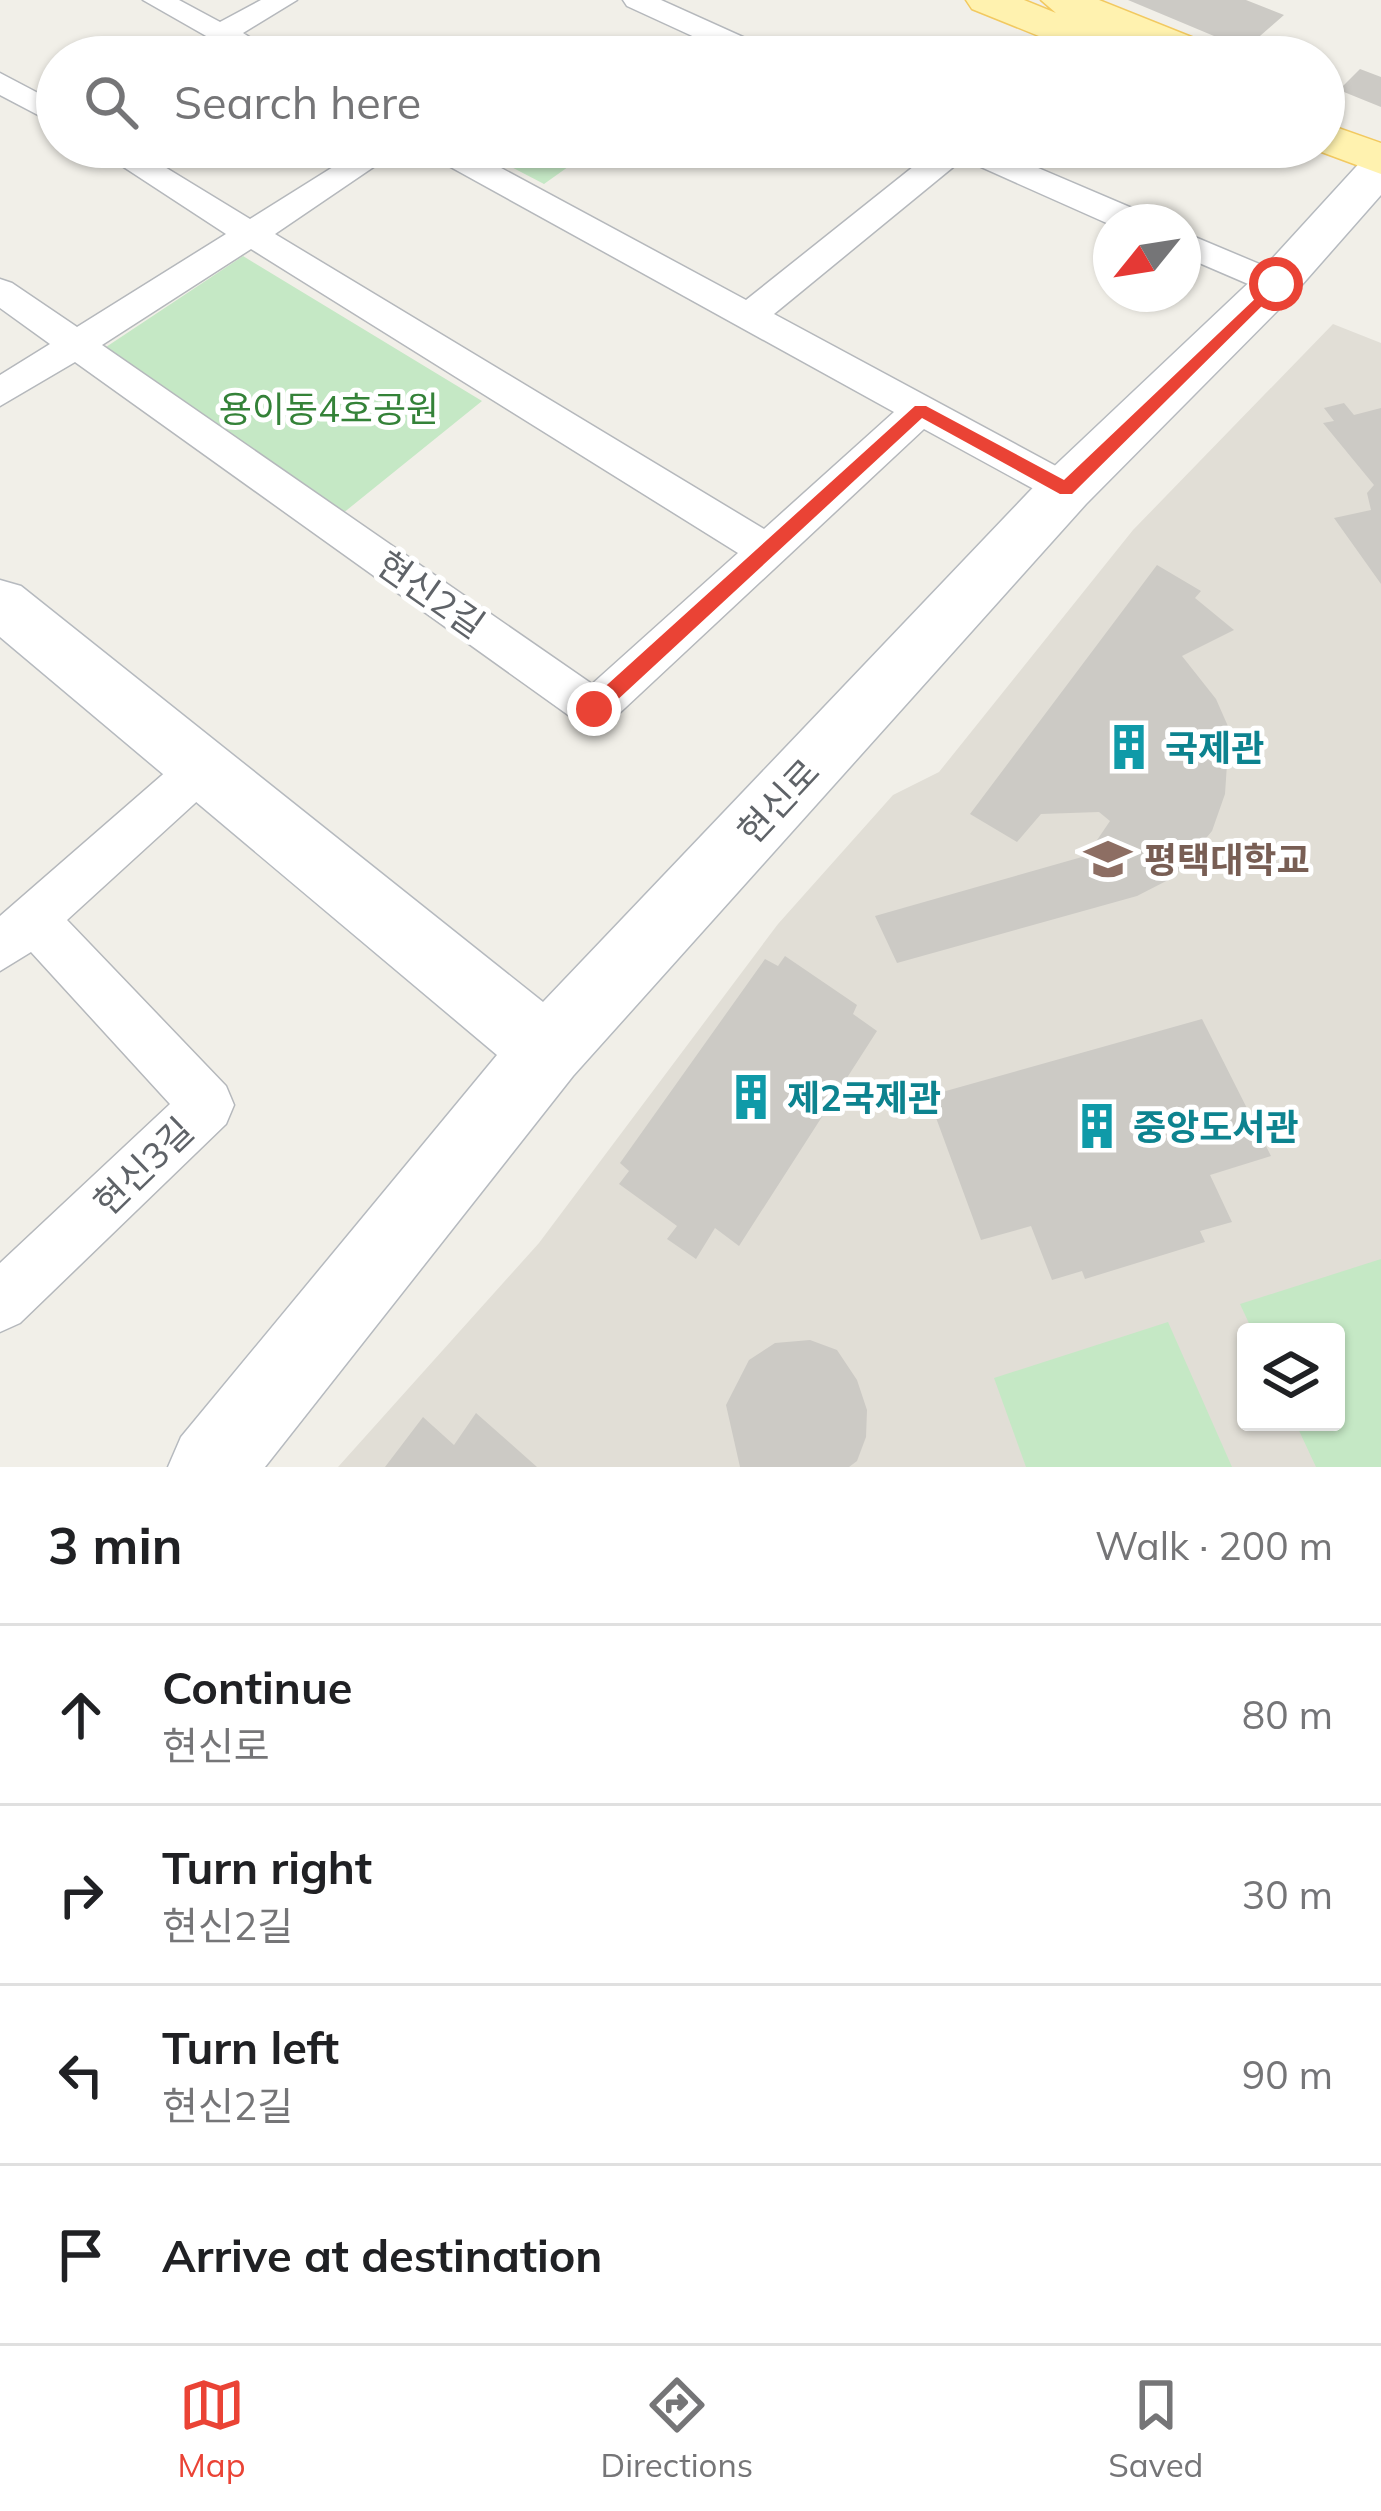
<!DOCTYPE html>
<html lang="en">
<head>
<meta charset="utf-8">
<style>
  body { margin:0; font-family:Mulish,"Noto Sans KR",sans-serif; background:#f6f6f6; color:#202124 }
  .controls { position:absolute; right:36px; bottom:36px; display:grid; overflow:hidden; border-radius:12px; box-shadow:0 3px 9px #0004 }
  .controls button { width:108px; height:108px; display:grid; place-items:center; padding:0; border:0; border-bottom:3px solid #e0e0e0; background:#fff; color:#202124; font:60px sans-serif }
  .compass { position:absolute; left:1093px; top:204px; width:108px; height:108px; border-radius:50%; background:#fff; box-shadow:0 3px 9px #0004; rotate:240deg }
  .stop { position:absolute; width:36px; height:36px; margin:-27px; border:9px solid #ea4335; border-radius:50%; background:#fff }
  .stop.end { background:#ea4335; border-color:#fff; box-shadow:0 3px 12px #0008 }
  .list { margin:0; padding:0; list-style:none }
  h2 { display:flex; justify-content:space-between; align-items:center; height:156px; margin:0; padding:0 48px; font-size:51px }
  h2 small { font-size:39px; font-weight:400; color:#757577 }
  .list li { display:grid; grid-template-columns:78px 1fr auto; gap:36px; align-items:center; box-sizing:border-box; height:180px; padding:0 48px; border-top:3px solid #e0e0e0 }
  .list b { display:block; font-size:45px; white-space:nowrap }
  .list p { margin:0; font-size:39px; white-space:nowrap; color:#757577 }
  .list em { font-size:39px; font-style:normal; color:#757577 }
  .icon { flex:none; width:66px; height:66px; fill:none; stroke:currentColor; stroke-width:2; stroke-linecap:round; stroke-linejoin:round }
  .map { position:relative; flex:none; width:1381px; height:1467px; overflow:hidden }
  .search { position:absolute; background:#fff; box-shadow:0 3px 9px #0004; left:36px; right:36px; top:36px; height:132px; display:flex; align-items:center; gap:30px; box-sizing:border-box; padding:0 42px; border-radius:66px; color:#757577; font-size:45px }
  .sheet { height:876px; background:#fff }
  nav { display:flex; justify-content:space-around; align-items:center; box-sizing:border-box; height:168px; border-top:3px solid #e0e0e0; background:#fff; font-size:33px; color:#757577 }
  nav a { display:grid; justify-items:center; gap:6px }
  nav .on { color:#ea4335 }
  .map>svg:first-child { display:block }
  .education { fill:#e1ded6; fill-rule:evenodd }
  .green { fill:#c5e8c5 }
  .building { fill:#cccac5 }
  .lines { fill:none; stroke-linecap:round; stroke-linejoin:round }
  .street-casing { stroke:#b5b8bc; stroke-width:3 }
  .secondary-casing { stroke:#b6babf; stroke-width:3 }
  .primary-casing { stroke:#f2c960; stroke-width:3 }
  .street { fill:#fff; fill-rule:evenodd }
  .secondary { fill:#fff; fill-rule:evenodd }
  .primary { fill:#fff2af; fill-rule:evenodd }
  .route { fill:#ea4335 }
  .labels { text-anchor:middle; dominant-baseline:central; stroke-width:10; stroke-linejoin:round; paint-order:stroke }
  .park-label { font-size:36px; fill:#348238; stroke:#fff }
  .street-label { font-size:36px; fill:#5f6368; stroke:#fff }
  .culture-label { font-size:36px; font-weight:bold; fill:#0d838f; stroke:#fff; text-anchor:start }
  .education-label { font-size:36px; font-weight:bold; fill:#785e54; stroke:#fff; text-anchor:start }
</style>
</head>
<body>
<div class="map">
<svg width="1381" height="1467" viewBox="0 0 1381 1467">
  <rect width="100%" height="100%" fill="#f1efe8"/>
  <path class="education" d="M 1333,324 L 1381,343 L 1381,1467 L 338,1467 L 539,1243 L 778,924 L 893,795 L 939,772 L 1133,530 ZM 1246,1332 L 1336,1332 L 1336,1422 L 1246,1422 Z"/>
  <path class="green" d="M 473,147 L 596,147 L 544,184 Z
    M 243,256 L 482,401 L 337,518 L 97,353 Z
    M 1381,1259 L 1381,1467 L 1316,1467 L 1295,1422 L 1336,1422 L 1336,1332 L 1253,1332 L 1240,1304 Z
    M 1168,1322 L 1232,1467 L 1026,1467 L 994,1378 Z"/>
  <path class="building" d="M 1128,0 L 1246,0 L 1284,15 L 1245,49 Z
    M 1360,69 L 1381,77 L 1381,107 L 1339,90 Z
    M 1344,403 L 1354,415 L 1381,408 L 1381,584 L 1334,518 L 1371,510 L 1367,493 L 1374,485 L 1323,423 L 1334,421 L 1324,408 Z
    M 1157,565 L 1201,591 L 1195,598 L 1234,630 L 1182,656 L 1216,699 L 1245,765 L 1227,764 L 1225,794 L 1212,831 L 1174,877 L 1137,896 L 897,963 L 875,916 L 1103,851 L 1093,846 L 1110,821 L 1099,812 L 1041,814 L 1017,842 L 970,814 Z
    M 785,956 L 857,1005 L 853,1014 L 877,1031 L 739,1246 L 715,1228 L 696,1259 L 667,1239 L 677,1226 L 619,1184 L 629,1171 L 620,1163 L 765,959 L 778,966 Z
    M 1202,1019 L 1271,1156 L 1210,1175 L 1232,1222 L 1200,1231 L 1205,1242 L 1085,1279 L 1082,1271 L 1052,1280 L 1031,1226 L 981,1240 L 928,1096 Z
    M 810,1340 L 837,1350 L 857,1380 L 867,1410 L 866,1437 L 857,1461 L 849,1467 L 740,1467 L 726,1405 L 749,1360 L 775,1343 Z
    M 476,1413 L 537,1467 L 385,1467 L 423,1417 L 454,1445 Z"/>
  <g class="lines">
    <defs>
      <path id="street" d="M 143,0 L 179,0 L 220,22 L 261,0 L 297,0 L 243,33 L 281,57 L 243,57 Z
        M 623,0 L 661,0 L 774,51 L 778,57 L 738,57 L 627,6 Z
        M 0,73 L 57,103 L 57,125 L 0,95 Z
        M 93,147 L 132,147 L 250,219 L 365,147 L 403,147 L 275,234 L 764,529 L 894,412 L 427,154 L 422,147 L 462,147 L 746,300 L 938,147 L 989,147 L 1146,214 L 1151,222 L 1111,225 L 963,159 L 774,314 L 1080,479 L 1086,489 L 1080,499 L 1066,504 L 1052,499 L 924,429 L 610,722 L 594,728 L 578,722 L 75,362 L 0,406 L 0,375 L 50,344 L 0,308 L 0,279 L 12,283 L 77,327 L 226,234 ZM 251,249 L 738,553 L 592,684 L 102,345 Z
        M 1183,232 L 1288,276 L 1294,284 L 1288,292 L 1276,296 L 1183,256 Z
        M 200,750 L 216,756 L 223,770 L 216,784 L 67,920 L 226,1086 L 234,1105 L 226,1124 L 20,1323 L 0,1332 L 0,1263 L 170,1104 L 31,952 L 0,971 L 0,916 L 184,756 Z"/>
      <path id="secondary" d="M 1381,153 L 1381,195 L 1293,295 L 1086,504 L 573,1076 L 265,1467 L 168,1467 L 181,1437 L 497,1055 L 0,637 L 0,580 L 21,586 L 543,1002 L 1046,474 L 1259,273 L 1365,157 Z"/>
      <path id="primary" d="M 966,0 L 1024,0 L 1056,13 L 1041,0 L 1099,0 L 1219,48 L 1225,57 L 1165,57 L 1117,38 L 1123,46 L 1116,55 L 1086,55 L 972,9 Z
        M 1324,123 L 1381,143 L 1381,174 L 1308,147 L 1324,147 Z"/>
    </defs>
    <use href="#street" class="street-casing"/>
    <use href="#secondary" class="secondary-casing"/>
    <use href="#primary" class="primary-casing"/>
    <use href="#street" class="street"/>
    <use href="#secondary" class="secondary"/>
    <use href="#primary" class="primary"/>
  </g>
  <path class="route" d="M 1276,279 L 1281,280 L 1281,287 L 1072,494 L 1060,494 L 922,418 L 601,715 L 587,715 L 587,703 L 915,406 L 926,406 L 1064,480 Z"/>
  <defs>
    <symbol id="building-bare" viewBox="-9 -9 18 18"><path d="M-4-6H4V6H1V3H-1V6H-4ZM-2.5-4.3h1.7v1.8h-1.7ZM.8-4.3h1.7v1.8H.8ZM-2.5-1h1.7V.8h-1.7ZM.8-1h1.7V.8H.8Z" fill="#0f9aa8" stroke="#fff" stroke-width="2.5" paint-order="stroke"/></symbol>
    <symbol id="university-bare" viewBox="-9 -9 18 18"><path d="M0-5L7-2L0 1L-7-2ZM-4 1L0 2.5L4 1V4Q0 6-4 4Z" fill="#8d6e63" stroke="#fff" stroke-width="2.5" paint-order="stroke"/></symbol>
  </defs>
  <g fill-rule="evenodd">
    <use href="#building-bare" x="1096" y="714" width="66" height="66"/>
    <use href="#university-bare" x="1075" y="826" width="66" height="66"/>
    <use href="#building-bare" x="718" y="1064" width="66" height="66"/>
    <use href="#building-bare" x="1064" y="1093" width="66" height="66"/>
  </g>
  <g class="labels">
    <g class="park-label">
      <text x="329" y="408">용이동4호공원</text>
    </g>
    <g class="street-label">
      <text transform="translate(431 594) rotate(35)">현신2길</text>
      <text transform="translate(778 801) rotate(-47)">현신로</text>
      <text transform="translate(143 1166) rotate(-44)">현신3길</text>
    </g>
    <g class="culture-label">
      <text x="1165" y="747">국제관</text>
      <text x="787" y="1097">제2국제관</text>
      <text x="1133" y="1126">중앙도서관</text>
    </g>
    <g class="education-label">
      <text x="1144" y="859">평택대학교</text>
    </g>
  </g>
</svg>
<div class="controls">
<button><svg class="icon" aria-label="layers" viewBox="0 0 24 24"><path d="M12 4l9 5-9 5-9-5zM3 14l9 5 9-5"/></svg></button>
</div>
<svg class="compass" viewBox="-18 -18 36 36"><path d="M0-13l5 13h-10z" fill="#e53935"/><path d="M0 13l5-13h-10z" fill="#757577"/></svg>
<div class="stop" style="left:1276px;top:284px"></div>
<div class="stop end" style="left:594px;top:709px"></div>
<div class="search"><svg class="icon" aria-label="search" viewBox="0 0 24 24"><circle cx="10" cy="10" r="6"/><path d="M15 15l6 6"/></svg>Search here</div>
</div>
<section class="sheet">
<h2>3 min<small>Walk · 200 m</small></h2>
<ul class="list">
<li><svg class="icon" aria-label="ahead" viewBox="0 0 24 24"><path d="M12 20V5M6 11l6-6 6 6"/></svg><div><b>Continue</b><p>현신로</p></div><em>80 m</em></li>
<li><svg class="icon" aria-label="right" viewBox="0 0 24 24"><path d="M7 20v-9h11M14 6l5 5-5 5"/></svg><div><b>Turn right</b><p>현신2길</p></div><em>30 m</em></li>
<li><svg class="icon" aria-label="left" viewBox="0 0 24 24"><path d="M17 20v-9H6M10 6l-5 5 5 5"/></svg><div><b>Turn left</b><p>현신2길</p></div><em>90 m</em></li>
<li><svg class="icon" aria-label="arrive" viewBox="0 0 24 24"><path d="M6 21V4h12l-3 4 3 4H6"/></svg><div><b>Arrive at destination</b></div></li>
</ul>
</section>
<nav>
<a class="on"><svg class="icon" aria-label="map" viewBox="0 0 24 24"><path d="M3 6l6-2 6 2 6-2v14l-6 2-6-2-6 2zM9 4v14M15 6v14"/></svg>Map</a>
<a><svg class="icon" aria-label="directions" viewBox="0 0 24 24"><path d="M12 3l9 9-9 9-9-9zM9 14v-3h6M13 9l2 2-2 2"/></svg>Directions</a>
<a><svg class="icon" aria-label="saved" viewBox="0 0 24 24"><path d="M7 4h10v16l-5-4-5 4z"/></svg>Saved</a>
</nav>
</body>
</html>
